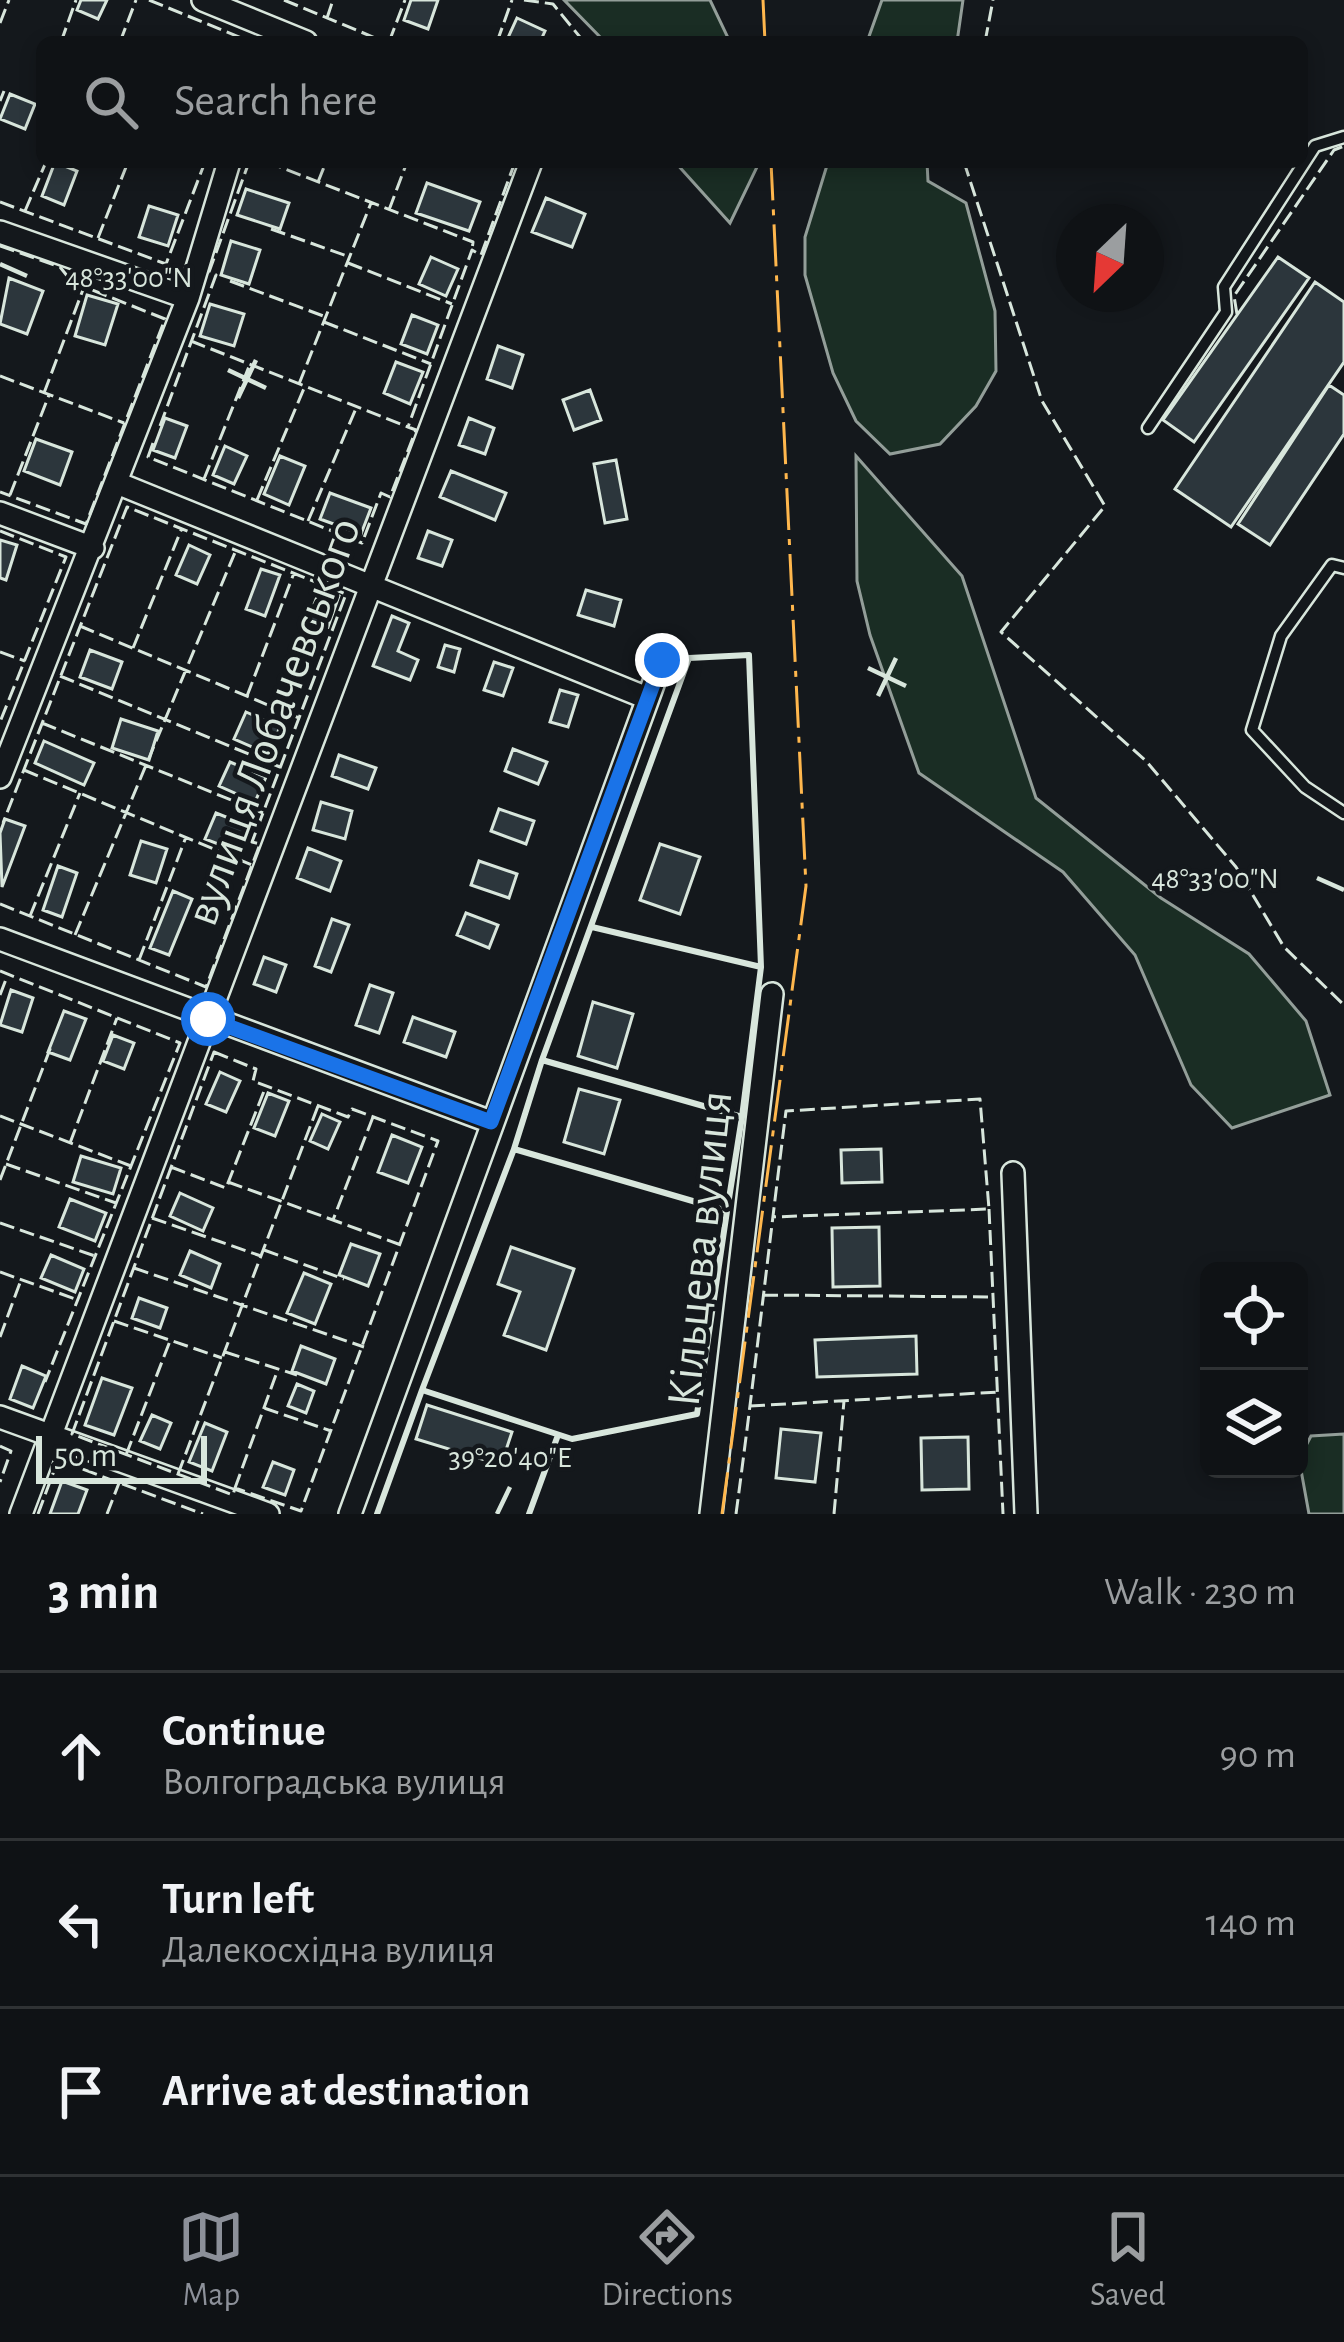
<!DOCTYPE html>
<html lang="en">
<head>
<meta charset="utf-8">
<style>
  body { margin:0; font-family:"Alegreya Sans",sans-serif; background:#181b1e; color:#f1f3f6 }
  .controls { position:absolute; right:36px; bottom:36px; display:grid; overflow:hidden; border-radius:18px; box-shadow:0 6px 18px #0003 }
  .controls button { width:108px; height:108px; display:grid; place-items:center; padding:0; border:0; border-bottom:3px solid #2f3234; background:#0f1215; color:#f1f3f6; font:60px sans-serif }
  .compass { position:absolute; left:1056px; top:204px; width:108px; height:108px; border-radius:50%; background:#0f1215; box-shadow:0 6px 18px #0003; rotate:205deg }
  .scale { position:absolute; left:36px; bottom:30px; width:171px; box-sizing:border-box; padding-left:12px; border:6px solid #d8e6dc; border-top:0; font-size:33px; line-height:42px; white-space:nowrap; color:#d8e6dc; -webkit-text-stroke:9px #14181c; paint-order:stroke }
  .stop { position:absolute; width:36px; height:36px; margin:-27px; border:9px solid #1a73e8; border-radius:50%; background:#fff }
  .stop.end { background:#1a73e8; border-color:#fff; box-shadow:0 3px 12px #0008 }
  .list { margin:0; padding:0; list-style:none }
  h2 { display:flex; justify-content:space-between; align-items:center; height:156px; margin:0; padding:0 48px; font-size:51px }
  h2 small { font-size:39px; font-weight:400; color:#9b9ea0 }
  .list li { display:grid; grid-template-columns:78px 1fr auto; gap:36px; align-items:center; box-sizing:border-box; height:168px; padding:0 48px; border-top:3px solid #2f3234 }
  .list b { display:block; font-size:45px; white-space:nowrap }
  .list p { margin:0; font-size:39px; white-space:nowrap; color:#9b9ea0 }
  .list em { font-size:39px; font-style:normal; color:#9b9ea0 }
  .icon { flex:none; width:66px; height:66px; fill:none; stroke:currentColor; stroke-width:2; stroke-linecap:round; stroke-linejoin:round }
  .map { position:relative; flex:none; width:1344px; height:1514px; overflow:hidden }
  .search { position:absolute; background:#0f1215; box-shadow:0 6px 18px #0003; left:36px; right:36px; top:36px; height:132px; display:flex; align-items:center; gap:30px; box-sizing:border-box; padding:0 42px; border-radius:18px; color:#9b9ea0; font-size:45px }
  .sheet { height:660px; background:#0f1215 }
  nav { display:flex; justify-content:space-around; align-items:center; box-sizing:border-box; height:168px; border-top:3px solid #2f3234; background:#0f1215; font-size:33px; color:#9b9ea0 }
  nav a { display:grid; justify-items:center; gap:6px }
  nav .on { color:#8c9099 }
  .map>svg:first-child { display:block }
  .green { fill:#1a2d24; stroke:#939e99; stroke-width:3 }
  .building { fill:#2c363c; stroke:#d8e6dc; stroke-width:3 }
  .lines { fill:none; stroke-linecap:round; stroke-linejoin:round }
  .service-casing { stroke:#d8e6dc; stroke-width:15 }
  .minor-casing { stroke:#d8e6dc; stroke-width:26 }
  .service { stroke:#14181c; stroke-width:10 }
  .minor { stroke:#14181c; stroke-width:21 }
  .fence { stroke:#d8e6dc; stroke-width:3; stroke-dasharray:15 6; stroke-linecap:butt }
  .wall { stroke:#d8e6dc; stroke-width:6 }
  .power { stroke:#ffb74d; stroke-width:3; stroke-dasharray:42 9 6 9; stroke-linecap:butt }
  .route { stroke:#1a73e8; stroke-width:15 }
  .ticks { fill:none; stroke:#d8e6dc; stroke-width:4.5 }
  .labels { text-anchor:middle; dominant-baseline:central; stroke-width:9; stroke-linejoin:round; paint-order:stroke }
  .street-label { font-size:48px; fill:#d8e6dc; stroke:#14181c }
  .ticks-label { font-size:30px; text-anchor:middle; fill:#d8e6dc; stroke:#14181c; stroke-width:9; stroke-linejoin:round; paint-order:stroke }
</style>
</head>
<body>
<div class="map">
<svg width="1344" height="1514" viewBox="0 0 1344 1514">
  <rect width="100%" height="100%" fill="#14181c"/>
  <path class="green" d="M 564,0 L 710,0 L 730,42 L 605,42 Z
    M 882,0 L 963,0 L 957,42 L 867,42 Z
    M 675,162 L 757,162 L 758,165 L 730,223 Z
    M 828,162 L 927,162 L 928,181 L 966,203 L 995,311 L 996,371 L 976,406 L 940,444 L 890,454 L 856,421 L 833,373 L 805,275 L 805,237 Z
    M 856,456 L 962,576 L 1036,798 L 1161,898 L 1249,954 L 1306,1021 L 1330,1095 L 1232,1128 L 1191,1085 L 1135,955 L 1063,872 L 919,773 L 870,635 L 857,581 Z
    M 1344,1434 L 1344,1514 L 1309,1514 L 1299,1459 L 1311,1436 Z"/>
  <path class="building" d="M 81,0 L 107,0 L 98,19 L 77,10 Z
    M 411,0 L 438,0 L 428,29 L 404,20 Z
    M 517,18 L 545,31 L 540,42 L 506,42 Z
    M 10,94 L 35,104 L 25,129 L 0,119 Z
    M 55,162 L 77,171 L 64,205 L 42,196 Z
    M 427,183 L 480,202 L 469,231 L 416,213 Z
    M 246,189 L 289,203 L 280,229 L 237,215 Z
    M 546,198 L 585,214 L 572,247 L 532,232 Z
    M 149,206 L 178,215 L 168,246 L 139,237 Z
    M 231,241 L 260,250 L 249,284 L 221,275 Z
    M 431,257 L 458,269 L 446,296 L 419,284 Z
    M 1278,257 L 1309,278 L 1194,442 L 1163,420 Z
    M 9,278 L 43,291 L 27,334 L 0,324 Z
    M 1315,282 L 1344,302 L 1344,362 L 1231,527 L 1175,489 Z
    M 87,295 L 118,304 L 105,345 L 75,336 Z
    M 210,304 L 244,314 L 234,346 L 200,336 Z
    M 412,315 L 438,325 L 427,354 L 401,344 Z
    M 498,346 L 523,355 L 512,388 L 487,379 Z
    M 396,362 L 423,372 L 410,404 L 384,393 Z
    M 1329,385 L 1344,395 L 1344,434 L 1270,545 L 1238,524 Z
    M 590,390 L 601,420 L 574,430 L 563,400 Z
    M 165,418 L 187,426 L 175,458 L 153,450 Z
    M 469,418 L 494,428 L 485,454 L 459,445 Z
    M 36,439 L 72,452 L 60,485 L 24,471 Z
    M 225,446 L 247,456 L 234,484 L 213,475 Z
    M 280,456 L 305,466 L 289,505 L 264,494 Z
    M 616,460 L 627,519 L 605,523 L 594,464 Z
    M 451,471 L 506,493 L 495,520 L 440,497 Z
    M 330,493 L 371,508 L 361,534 L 320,519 Z
    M 428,531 L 452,540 L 442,566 L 418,558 Z
    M 0,540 L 17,545 L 6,580 L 0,578 Z
    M 189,545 L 210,555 L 197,584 L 176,575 Z
    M 261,569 L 280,575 L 265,616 L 246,609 Z
    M 320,589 L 339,596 L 328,627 L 308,620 Z
    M 586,590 L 621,600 L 614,626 L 578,615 Z
    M 392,616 L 409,623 L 398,651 L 418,660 L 410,680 L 373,666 Z
    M 445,645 L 460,649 L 454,672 L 438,667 Z
    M 90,650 L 122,662 L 112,689 L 80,677 Z
    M 494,662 L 513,668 L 503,696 L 484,690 Z
    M 560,690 L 578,695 L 568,727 L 550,722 Z
    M 246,712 L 280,727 L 268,754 L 234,739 Z
    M 121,719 L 158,731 L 149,760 L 112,748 Z
    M 44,741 L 94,763 L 84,785 L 35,763 Z
    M 513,749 L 547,762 L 538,784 L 505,771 Z
    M 339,755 L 376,768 L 368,789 L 332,776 Z
    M 230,762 L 266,777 L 255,802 L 219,786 Z
    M 321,802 L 352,811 L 345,839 L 313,830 Z
    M 499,809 L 534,821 L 526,844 L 491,831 Z
    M 216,813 L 249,826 L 239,852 L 205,839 Z
    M 5,819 L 25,826 L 2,887 L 0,833 Z
    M 141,841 L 167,849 L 156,883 L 130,875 Z
    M 660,844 L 700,857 L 680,914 L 640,900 Z
    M 308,848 L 341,861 L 330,891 L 297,878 Z
    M 479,861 L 517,874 L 509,898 L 471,885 Z
    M 58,866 L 77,873 L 62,917 L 43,910 Z
    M 173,891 L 192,899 L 169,955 L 150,948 Z
    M 466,913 L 498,925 L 489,948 L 457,935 Z
    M 332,919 L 349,925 L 331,972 L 315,966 Z
    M 264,957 L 286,965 L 276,992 L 254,984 Z
    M 370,985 L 393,993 L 379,1033 L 356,1025 Z
    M 11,990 L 33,998 L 22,1032 L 0,1025 Z
    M 593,1002 L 633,1014 L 617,1068 L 578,1056 Z
    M 64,1011 L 86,1019 L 70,1060 L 48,1052 Z
    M 413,1017 L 455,1032 L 446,1057 L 404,1042 Z
    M 113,1035 L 134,1043 L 124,1069 L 103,1061 Z
    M 220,1072 L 240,1081 L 226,1112 L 206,1104 Z
    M 579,1089 L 620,1100 L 604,1154 L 564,1142 Z
    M 268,1093 L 289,1101 L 275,1136 L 254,1128 Z
    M 322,1114 L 340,1122 L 328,1149 L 310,1141 Z
    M 392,1135 L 422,1147 L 408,1183 L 378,1172 Z
    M 881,1149 L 882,1182 L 842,1183 L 841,1150 Z
    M 81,1156 L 121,1168 L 113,1194 L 73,1182 Z
    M 180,1193 L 213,1208 L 203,1231 L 170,1216 Z
    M 70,1199 L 106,1213 L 95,1241 L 59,1227 Z
    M 879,1227 L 880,1286 L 833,1287 L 832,1228 Z
    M 351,1244 L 380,1254 L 368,1286 L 339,1275 Z
    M 511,1247 L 574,1269 L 546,1350 L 504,1335 L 520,1292 L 498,1284 Z
    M 190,1251 L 220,1264 L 211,1288 L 180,1275 Z
    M 51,1255 L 84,1269 L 75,1292 L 41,1278 Z
    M 304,1273 L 331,1284 L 315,1324 L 287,1313 Z
    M 139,1298 L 167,1308 L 160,1328 L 132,1318 Z
    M 916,1336 L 917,1374 L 817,1377 L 815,1340 Z
    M 301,1346 L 335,1359 L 326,1384 L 292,1371 Z
    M 22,1366 L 46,1376 L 33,1408 L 10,1399 Z
    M 102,1378 L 132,1388 L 114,1435 L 85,1425 Z
    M 297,1384 L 314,1391 L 306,1413 L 288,1406 Z
    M 427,1405 L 512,1432 L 501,1465 L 416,1439 Z
    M 152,1415 L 171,1423 L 160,1449 L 140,1441 Z
    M 205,1423 L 227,1432 L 212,1471 L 189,1462 Z
    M 781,1429 L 821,1433 L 815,1482 L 776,1478 Z
    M 968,1437 L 969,1489 L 922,1490 L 921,1438 Z
    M 273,1462 L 294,1470 L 285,1495 L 263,1487 Z
    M 62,1481 L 87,1490 L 78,1514 L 50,1514 Z"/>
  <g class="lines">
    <defs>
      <path id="service" d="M 1148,428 L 1226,312 L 1224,287 L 1315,146 L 1344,137
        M 1344,568 L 1332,565 L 1281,636 L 1252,730 L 1305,787 L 1344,813"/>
      <path id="minor" d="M 203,0 L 306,42
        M 0,232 L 188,298
        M 117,483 L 647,698
        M 0,513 L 93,548
        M 0,777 L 188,298 L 229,162
        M 0,939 L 491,1122
        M 1013,1173 L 1026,1514
        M 0,1417 L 268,1514
        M 21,1514 L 531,162
        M 350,1514 L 662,660
        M 711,1514 L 772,994"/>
    </defs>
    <use href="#service" class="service-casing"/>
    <use href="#minor" class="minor-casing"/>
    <use href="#service" class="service"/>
    <use href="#minor" class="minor"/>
    <path class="fence" d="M 149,0 L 251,42
      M 284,0 L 385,42
      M 524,0 L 553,4 L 584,42
      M 327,18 L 333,0
      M 0,23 L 9,0
      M 61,42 L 76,0
      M 120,42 L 136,0
      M 389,42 L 405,0
      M 497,42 L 512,0
      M 985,42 L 993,0
      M 0,101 L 4,91
      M 38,105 L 42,95
      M 267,162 L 473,242 L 472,250
      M 964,162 L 1042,401 L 1105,506 L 1001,632 L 1146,761 L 1236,867 L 1284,947 L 1344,1005
      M 318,182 L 326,162
      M 0,202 L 166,264 L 205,162
      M 389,210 L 407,162
      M 25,211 L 46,162
      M 271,229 L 350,257
      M 98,238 L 128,162
      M 0,246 L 60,267 L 72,282 L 165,319 L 86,524 L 0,492
      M 348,263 L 452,304
      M 230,281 L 326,317
      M 1237,314 L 1234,296 L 1334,150 L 1344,146
      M 324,322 L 431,364
      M 191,341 L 408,427
      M 0,376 L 124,423
      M 299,384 L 371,203
      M 44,393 L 84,287
      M 160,426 L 216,275 L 209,272 L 249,162
      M 153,443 L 148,457 L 362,543 L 381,493 L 390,497 L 416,430 L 408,427 L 472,250 L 481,255 L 515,162
      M 204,479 L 250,364
      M 10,495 L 49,395
      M 257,500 L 305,386
      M 308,521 L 357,406
      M 0,531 L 66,557 L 0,722
      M 80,626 L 299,718
      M 133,648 L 182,528
      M 0,652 L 25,661
      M 60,676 L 280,767
      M 247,696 L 294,573
      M 42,723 L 263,813
      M 24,770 L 252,865
      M 0,904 L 206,987 L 260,844 L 252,842 L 346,594 L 127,507 L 3,823
      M 30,916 L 80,793
      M 75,935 L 236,550
      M 139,960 L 186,837
      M 0,971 L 180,1043 L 45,1382
      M 0,995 L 8,974
      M 214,1052 L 256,1069 L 253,1081 L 348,1117 L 352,1109 L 438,1141 L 301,1511 L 235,1488 L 233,1495 L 72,1434 Z
      M 0,1116 L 131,1166
      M 373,1117 L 333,1220 L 401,1245
      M 70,1143 L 117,1018
      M 6,1164 L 116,1203
      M 171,1167 L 226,1188 L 266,1086
      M 0,1180 L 52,1044
      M 228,1182 L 333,1220
      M 989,1209 L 1003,1514
      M 152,1218 L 261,1256
      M 0,1223 L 95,1256
      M 264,1250 L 344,1279
      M 134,1268 L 364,1347
      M 0,1272 L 78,1300
      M 763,1295 L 993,1297
      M 114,1321 L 222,1358
      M 0,1337 L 21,1280
      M 225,1352 L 297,1375
      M 750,1406 L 998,1392
      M 264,1408 L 331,1431
      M 0,1446 L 11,1451 L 0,1482
      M 126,1455 L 170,1341
      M 178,1474 L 318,1106
      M 235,1488 L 278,1369
      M 38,1514 L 58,1460 L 203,1514
      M 107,1514 L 119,1483
      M 736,1514 C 754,1380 769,1245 786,1111 L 980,1099 L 989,1209 L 772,1217
      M 834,1514 L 844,1401"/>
    <path class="wall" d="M 592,927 L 761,967 L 749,655 L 689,658 L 542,1060 L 742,1117 L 761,967
      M 542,1060 L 514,1149 L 727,1211 L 742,1117
      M 514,1149 L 422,1390 L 572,1439 L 697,1414 L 727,1211
      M 377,1514 L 422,1390
      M 529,1514 L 558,1435"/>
    <path class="power" d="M 763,0 L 765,42
      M 722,1514 L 806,886 L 771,162"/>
  </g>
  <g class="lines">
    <path class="route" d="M 208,1019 L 491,1122 L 662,660"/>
  </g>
  <path class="ticks" d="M 0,264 L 27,276M 228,370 L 266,388M 238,398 L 256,360M 868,668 L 906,686M 878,696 L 896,658M 1317,878 L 1344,890M 497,1514 L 510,1487"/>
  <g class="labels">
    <g class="street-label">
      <text transform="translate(274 722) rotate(-70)">вулиця Лобачевського</text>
      <text transform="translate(701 1249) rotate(-84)">Кільцева вулиця</text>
    </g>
  </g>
  <g class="ticks-label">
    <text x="129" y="287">48°33'00"N</text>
    <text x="1215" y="888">48°33'00"N</text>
    <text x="510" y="1467">39°20'40"E</text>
  </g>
</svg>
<div class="controls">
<button><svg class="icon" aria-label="locate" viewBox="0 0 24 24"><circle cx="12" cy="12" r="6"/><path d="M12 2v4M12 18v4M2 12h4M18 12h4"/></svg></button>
<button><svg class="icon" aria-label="layers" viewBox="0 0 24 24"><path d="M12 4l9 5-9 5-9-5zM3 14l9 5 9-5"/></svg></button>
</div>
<svg class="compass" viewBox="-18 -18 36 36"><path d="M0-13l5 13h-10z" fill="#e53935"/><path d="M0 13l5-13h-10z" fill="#9b9ea0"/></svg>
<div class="scale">50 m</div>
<div class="stop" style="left:208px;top:1019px"></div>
<div class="stop end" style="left:662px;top:660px"></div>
<div class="search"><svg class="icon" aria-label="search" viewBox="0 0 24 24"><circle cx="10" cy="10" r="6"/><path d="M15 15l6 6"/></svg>Search here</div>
</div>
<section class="sheet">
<h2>3 min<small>Walk · 230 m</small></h2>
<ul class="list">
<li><svg class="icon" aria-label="ahead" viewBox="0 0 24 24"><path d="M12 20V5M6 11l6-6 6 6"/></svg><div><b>Continue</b><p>Волгоградська вулиця</p></div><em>90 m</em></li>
<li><svg class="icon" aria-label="left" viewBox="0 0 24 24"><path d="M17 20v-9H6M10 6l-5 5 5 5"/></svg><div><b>Turn left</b><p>Далекосхідна вулиця</p></div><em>140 m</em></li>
<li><svg class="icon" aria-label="arrive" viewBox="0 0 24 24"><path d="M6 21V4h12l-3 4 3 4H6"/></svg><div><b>Arrive at destination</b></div></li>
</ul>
</section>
<nav>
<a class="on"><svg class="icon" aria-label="map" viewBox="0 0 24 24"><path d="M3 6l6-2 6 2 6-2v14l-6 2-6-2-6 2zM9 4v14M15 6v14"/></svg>Map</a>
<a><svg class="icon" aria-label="directions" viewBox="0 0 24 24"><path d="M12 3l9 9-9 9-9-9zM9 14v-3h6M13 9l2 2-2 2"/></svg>Directions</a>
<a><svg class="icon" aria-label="saved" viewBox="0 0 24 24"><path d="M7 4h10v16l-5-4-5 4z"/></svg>Saved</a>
</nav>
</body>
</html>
